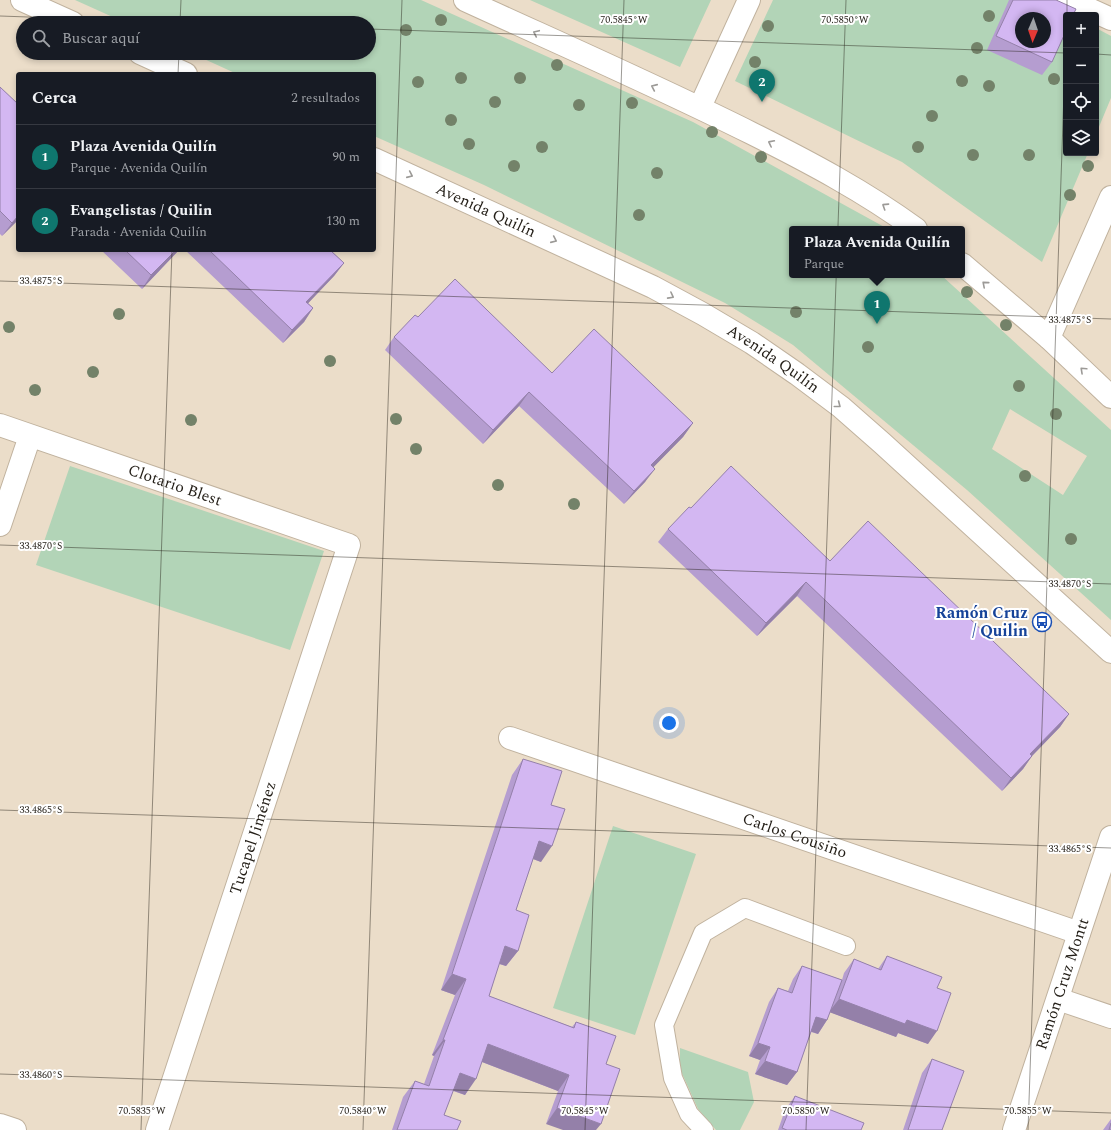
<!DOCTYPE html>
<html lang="es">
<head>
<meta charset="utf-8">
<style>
  body { margin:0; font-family:Spectral,serif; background:#20242c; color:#f1f3f6 }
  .controls { position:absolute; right:12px; top:12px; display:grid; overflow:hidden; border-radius:4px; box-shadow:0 2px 6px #0003 }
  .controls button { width:36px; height:36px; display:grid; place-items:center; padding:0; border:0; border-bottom:1px solid #363941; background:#171b24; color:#f1f3f6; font:20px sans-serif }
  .compass { position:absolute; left:1015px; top:12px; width:36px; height:36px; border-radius:50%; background:#171b24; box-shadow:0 2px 6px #0003; rotate:182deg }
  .you { position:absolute; left:669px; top:723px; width:14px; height:14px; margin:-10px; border:3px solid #fff; border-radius:50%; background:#1a73e8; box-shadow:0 0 0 6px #1a73e833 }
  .badge { display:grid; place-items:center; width:26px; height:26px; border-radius:50%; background:#0f766e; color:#fff; font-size:13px; font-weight:700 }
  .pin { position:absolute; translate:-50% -33px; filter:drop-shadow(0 1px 2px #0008) }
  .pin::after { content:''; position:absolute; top:21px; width:14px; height:12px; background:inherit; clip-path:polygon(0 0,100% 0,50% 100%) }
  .popup { position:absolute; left:789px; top:226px; width:176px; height:52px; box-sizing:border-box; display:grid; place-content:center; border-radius:4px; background:#171b24; filter:drop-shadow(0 1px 3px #0005); font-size:13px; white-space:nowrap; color:#9ea1a6 }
  .popup b { font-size:15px; color:#f1f3f6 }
  .popup::after { content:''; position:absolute; left:50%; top:100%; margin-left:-8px; border:8px solid transparent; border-top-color:#171b24 }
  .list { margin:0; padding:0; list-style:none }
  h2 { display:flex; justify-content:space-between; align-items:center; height:52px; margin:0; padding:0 16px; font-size:17px }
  h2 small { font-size:13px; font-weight:400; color:#9ea1a6 }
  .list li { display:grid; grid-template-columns:26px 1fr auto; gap:12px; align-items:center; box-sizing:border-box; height:64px; padding:0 16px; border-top:1px solid #363941 }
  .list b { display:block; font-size:15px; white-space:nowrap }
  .list p { margin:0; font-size:13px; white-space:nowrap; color:#9ea1a6 }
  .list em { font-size:13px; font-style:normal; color:#9ea1a6 }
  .icon { flex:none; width:22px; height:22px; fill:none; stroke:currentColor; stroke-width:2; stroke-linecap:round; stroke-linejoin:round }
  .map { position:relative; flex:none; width:1111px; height:1130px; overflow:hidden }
  .search { position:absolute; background:#171b24; box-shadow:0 2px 6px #0003; left:16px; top:16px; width:360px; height:44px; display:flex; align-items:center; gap:10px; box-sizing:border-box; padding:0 14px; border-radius:22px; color:#9ea1a6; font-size:15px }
  .panel { position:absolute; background:#171b24; box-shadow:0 2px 6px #0003; left:16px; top:72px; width:360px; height:180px; border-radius:4px }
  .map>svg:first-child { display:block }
  .green { fill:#b2d4b7; fill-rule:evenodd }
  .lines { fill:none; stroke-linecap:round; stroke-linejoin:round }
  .lane-casing { stroke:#c0b29e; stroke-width:20 }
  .street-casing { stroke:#c0b29e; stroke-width:24 }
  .secondary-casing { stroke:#c0b29e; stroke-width:24 }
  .primary-casing { stroke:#c0b29e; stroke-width:24 }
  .lane { stroke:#fff; stroke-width:18 }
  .street { stroke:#fff; stroke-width:22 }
  .secondary { stroke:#fff; stroke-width:22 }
  .primary { stroke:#fff; stroke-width:22 }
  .tree { fill:#738269 }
  .wall { fill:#b59dd0 }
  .shaded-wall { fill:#9480a9 }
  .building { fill:#d3b7f2; stroke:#9480a9; fill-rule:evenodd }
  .oneway { stroke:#9c9a97 }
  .ticks { fill:none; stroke:#231e17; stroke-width:1; stroke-opacity:0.45 }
  .labels { text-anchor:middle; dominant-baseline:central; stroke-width:4; stroke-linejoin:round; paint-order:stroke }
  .street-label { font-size:16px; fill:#231e17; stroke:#fff }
  .transit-label { font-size:16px; font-weight:bold; fill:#164399; stroke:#fff; text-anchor:end }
  .ticks-label { font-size:10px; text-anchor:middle; fill:#231e17; stroke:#fff; stroke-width:4; stroke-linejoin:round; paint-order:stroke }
</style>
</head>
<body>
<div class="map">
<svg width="1111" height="1130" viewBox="0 0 1111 1130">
  <rect width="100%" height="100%" fill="#ebddc9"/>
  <path class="green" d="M 75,0 L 421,0 L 693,122 L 888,229 L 792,229 L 792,275 L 941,275 L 1111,430 L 1111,620 L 967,490 L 793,345 L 725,303 L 484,185 L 374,136 L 374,74 L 237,74 L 191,53 L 369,53 L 369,23 L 126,23 ZM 1010,409 L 1087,456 L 1063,495 L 992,449 Z
    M 530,0 L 711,0 L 680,67 Z
    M 773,0 L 1038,0 L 1066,15 L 1066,153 L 1088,153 L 1042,262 L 902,162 L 735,81 ZM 1021,18 L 1045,18 L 1045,42 L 1021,42 Z
    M 1096,28 L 1111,36 L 1111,98 L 1096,134 Z
    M 70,466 L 324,551 L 290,650 L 36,565 Z
    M 613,826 L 696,854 L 635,1035 L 553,1008 Z
    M 680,1048 L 748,1072 L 754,1102 L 740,1130 L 716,1130 L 698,1109 L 680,1069 Z"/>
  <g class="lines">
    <defs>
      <path id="lane" d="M 704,1130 L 689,1114 L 673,1078 L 664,1025 L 703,933 L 745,908 L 846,946"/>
      <g id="street">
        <path d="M 1069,0 L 1111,19"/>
        <path d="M 700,107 L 749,0"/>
        <path d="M 1049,338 L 1111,197"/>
        <path id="s1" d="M 0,425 L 349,545 L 157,1130"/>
        <path d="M 0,525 L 30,436"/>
        <path id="s2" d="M 510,738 L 1079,933"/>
        <path d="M 1058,999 L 1111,1017"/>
        <path d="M 0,1125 L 15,1130"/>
      </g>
      <g id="secondary">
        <path id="s3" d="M 1014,1130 L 1111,837"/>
      </g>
      <g id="primary">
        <path d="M 22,0 L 73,23"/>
        <path d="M 465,0 C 561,44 657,86 751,133 C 809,162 864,191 916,229"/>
        <path d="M 140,53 L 186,74"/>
        <path id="s4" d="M 374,159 L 653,287 L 703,314 L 752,343 L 797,374 L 841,407 L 882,443 L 1111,652"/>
        <path d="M 962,264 L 1049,338 L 1111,397"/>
      </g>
    </defs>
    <use href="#lane" class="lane-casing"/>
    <use href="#street" class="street-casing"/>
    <use href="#secondary" class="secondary-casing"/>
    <use href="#primary" class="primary-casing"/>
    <use href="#lane" class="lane"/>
    <use href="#street" class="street"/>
    <use href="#secondary" class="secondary"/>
    <use href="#primary" class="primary"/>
  </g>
  <g class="tree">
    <circle cx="989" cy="16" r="6"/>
    <circle cx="441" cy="20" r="6"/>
    <circle cx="768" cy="26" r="6"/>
    <circle cx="406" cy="30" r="6"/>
    <circle cx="977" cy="48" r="6"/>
    <circle cx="755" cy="62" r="6"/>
    <circle cx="557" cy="65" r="6"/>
    <circle cx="461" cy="78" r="6"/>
    <circle cx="520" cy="78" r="6"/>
    <circle cx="1054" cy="79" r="6"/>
    <circle cx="962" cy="81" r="6"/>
    <circle cx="418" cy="82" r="6"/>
    <circle cx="989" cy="86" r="6"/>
    <circle cx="495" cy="102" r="6"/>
    <circle cx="632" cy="103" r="6"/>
    <circle cx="579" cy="105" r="6"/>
    <circle cx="932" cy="116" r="6"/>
    <circle cx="451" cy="120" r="6"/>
    <circle cx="712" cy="132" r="6"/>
    <circle cx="469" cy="144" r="6"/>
    <circle cx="542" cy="147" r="6"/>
    <circle cx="918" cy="147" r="6"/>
    <circle cx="973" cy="155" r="6"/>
    <circle cx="1029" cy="155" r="6"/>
    <circle cx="761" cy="157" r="6"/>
    <circle cx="514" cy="166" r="6"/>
    <circle cx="1088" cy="166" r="6"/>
    <circle cx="657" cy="173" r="6"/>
    <circle cx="1070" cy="195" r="6"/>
    <circle cx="639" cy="215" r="6"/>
    <circle cx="967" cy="292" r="6"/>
    <circle cx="796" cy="312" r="6"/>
    <circle cx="119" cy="314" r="6"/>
    <circle cx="1006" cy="325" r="6"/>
    <circle cx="9" cy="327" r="6"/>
    <circle cx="868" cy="347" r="6"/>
    <circle cx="330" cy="361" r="6"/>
    <circle cx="93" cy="372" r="6"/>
    <circle cx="1019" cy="386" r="6"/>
    <circle cx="35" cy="390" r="6"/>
    <circle cx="1056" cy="414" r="6"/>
    <circle cx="396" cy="419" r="6"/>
    <circle cx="191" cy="420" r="6"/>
    <circle cx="416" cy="449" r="6"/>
    <circle cx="1025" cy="476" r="6"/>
    <circle cx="498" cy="485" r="6"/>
    <circle cx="574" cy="504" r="6"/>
    <circle cx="1071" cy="539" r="6"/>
  </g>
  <path class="wall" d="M 1009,0 L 1056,0 L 1052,62 L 1042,75 L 987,50 Z
    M 0,87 L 18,104 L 18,220 L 2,236 L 0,234 Z
    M 101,250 L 179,250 L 142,289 Z
    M 185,250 L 330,250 L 344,263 L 334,276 L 308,303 L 313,308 L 304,322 L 283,343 Z
    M 418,317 L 552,373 L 693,423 L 683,437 L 653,467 L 645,482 L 624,504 L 519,406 L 483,444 L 385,350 L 394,337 Z
    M 691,508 L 830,561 L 1069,714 L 1060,727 L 1032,756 L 1023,769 L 1002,791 L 797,596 L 757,636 L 658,542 L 668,529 Z
    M 523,759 L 551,805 L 541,862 L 533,859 L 516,910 L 518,951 L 506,966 L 499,964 L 489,996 L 572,1027 L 576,1022 L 616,1036 L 546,1124 L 558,1091 L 482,1062 L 465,1095 L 453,1091 L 444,1115 L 457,1130 L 392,1130 L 403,1097 L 415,1081 L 424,1084 L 434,1056 L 432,1055 L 455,995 L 441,990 L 512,775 Z
    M 887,956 L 937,988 L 928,1044 L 898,1033 L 896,1037 L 830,1012 L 827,1020 L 818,1034 L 811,1032 L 797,1072 L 787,1085 L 755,1074 L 760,1060 L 749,1056 L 769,1002 L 778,988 L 788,991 L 793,979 L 802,966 L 842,980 L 844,973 L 854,959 L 878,969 Z
    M 932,1059 L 942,1130 L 903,1130 L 922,1073 Z
    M 795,1096 L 861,1130 L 778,1130 L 785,1110 Z
    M 1111,1119 L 1111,1130 L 1103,1130 Z"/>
  <path class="shaded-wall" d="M 18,216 L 18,220 L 2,236 L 12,223 Z
    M 176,250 L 179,250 L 142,289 L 151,275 Z
    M 344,263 L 334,276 L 297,315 L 306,302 Z
    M 313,308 L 304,322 L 283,343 L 292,330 Z
    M 529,392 L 519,406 L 483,444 L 493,430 Z
    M 693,423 L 683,437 L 642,479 L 651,465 Z
    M 655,469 L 645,482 L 624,504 L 634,491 Z
    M 806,582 L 797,596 L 757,636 L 766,623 Z
    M 1069,714 L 1060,727 L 1032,756 L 1023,769 L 1002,791 L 1011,778 L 1030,754 Z
    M 539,841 L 552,846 L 541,862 L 528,857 Z
    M 505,946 L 518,951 L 506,966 L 494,962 Z
    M 452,974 L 466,979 L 455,995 L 441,990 Z
    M 839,999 L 907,1020 L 937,1031 L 928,1044 L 898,1033 L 896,1037 L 829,1012 Z
    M 816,1017 L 827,1020 L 818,1034 L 807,1030 Z
    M 443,1040 L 445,1040 L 434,1056 L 432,1055 Z
    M 758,1043 L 770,1047 L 760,1060 L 749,1056 Z
    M 488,1044 L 569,1075 L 558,1091 L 477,1060 Z
    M 765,1061 L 797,1072 L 787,1085 L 755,1074 Z
    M 460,1073 L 476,1079 L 465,1095 L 449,1089 Z
    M 557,1108 L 601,1124 L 596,1130 L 563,1130 L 546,1124 Z"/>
  <path class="building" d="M 1013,0 L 1056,0 L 1076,9 L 1073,15 L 1066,15 L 1066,31 L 1052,62 L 996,36 ZM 1021,18 L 1045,18 L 1045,42 L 1021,42 Z
    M 0,87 L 18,104 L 18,216 L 12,223 L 0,211 Z
    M 125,250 L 176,250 L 151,275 Z
    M 209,250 L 330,250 L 344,263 L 306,302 L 313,308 L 292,330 Z
    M 455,279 L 552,373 L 594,329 L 693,423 L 651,465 L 655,469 L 634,491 L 529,392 L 493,430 L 394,337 L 415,315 L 418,317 Z
    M 731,466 L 830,561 L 868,521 L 1069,714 L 1030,754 L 1032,756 L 1011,778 L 806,582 L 766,623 L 668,529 L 689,507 L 691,508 Z
    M 523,759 L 562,771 L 551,805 L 565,809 L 552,846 L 539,841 L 516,910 L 529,915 L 518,951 L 505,946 L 489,996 L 574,1028 L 576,1022 L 616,1036 L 606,1064 L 620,1069 L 601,1124 L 557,1108 L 569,1075 L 488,1044 L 476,1079 L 460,1073 L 444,1115 L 461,1121 L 457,1130 L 397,1130 L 415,1081 L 429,1086 L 445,1040 L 443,1040 L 466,979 L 452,974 Z
    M 887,956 L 942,977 L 937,988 L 951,993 L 937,1031 L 907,1020 L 905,1024 L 839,999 L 854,959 L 881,970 Z
    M 802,966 L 842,980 L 827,1020 L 816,1017 L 797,1072 L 765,1061 L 770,1047 L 758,1043 L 778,988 L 792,993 Z
    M 932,1059 L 964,1071 L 942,1130 L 908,1130 Z
    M 795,1096 L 864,1123 L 861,1130 L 787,1130 L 782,1128 Z
    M 1111,1123 L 1111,1130 L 1109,1130 Z"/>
  <defs><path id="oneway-chevron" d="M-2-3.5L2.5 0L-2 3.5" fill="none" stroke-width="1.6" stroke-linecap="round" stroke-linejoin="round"/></defs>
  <g class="oneway">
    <use href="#oneway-chevron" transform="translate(536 33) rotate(-155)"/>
    <use href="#oneway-chevron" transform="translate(654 87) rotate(-156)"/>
    <use href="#oneway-chevron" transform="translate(771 143) rotate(-153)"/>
    <use href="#oneway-chevron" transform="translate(410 175) rotate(24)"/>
    <use href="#oneway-chevron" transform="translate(885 206) rotate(-147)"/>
    <use href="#oneway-chevron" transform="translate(554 240) rotate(24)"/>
    <use href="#oneway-chevron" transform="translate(985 284) rotate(-139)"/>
    <use href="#oneway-chevron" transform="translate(671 296) rotate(28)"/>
    <use href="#oneway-chevron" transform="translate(1083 370) rotate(-137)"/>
    <use href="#oneway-chevron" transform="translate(838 405) rotate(38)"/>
  </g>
  <path class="ticks" d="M 1067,15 L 1067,0M 0,16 L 197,23M 180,23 L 181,0M 369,29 L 1066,53M 1096,54 L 1111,55M 178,74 L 179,53M 0,281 L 1111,319M 0,545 L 1111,584M 0,810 L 1111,848M 0,1074 L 1111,1113M 141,1130 L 172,250M 363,1130 L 402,0M 585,1130 L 624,0M 806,1130 L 846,0M 1028,1130 L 1066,35"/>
  <defs>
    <symbol id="bus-ring" viewBox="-11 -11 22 22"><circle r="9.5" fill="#fff" stroke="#1a4fb4" stroke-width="1.5"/><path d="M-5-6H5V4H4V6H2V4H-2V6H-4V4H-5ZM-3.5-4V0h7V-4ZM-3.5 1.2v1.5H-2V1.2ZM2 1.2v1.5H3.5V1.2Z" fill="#1a4fb4"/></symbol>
  </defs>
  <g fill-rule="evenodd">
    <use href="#bus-ring" x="1031" y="611" width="22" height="22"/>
  </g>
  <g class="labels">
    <g class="street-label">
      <text stroke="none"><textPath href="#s4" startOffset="123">Avenida Quilín</textPath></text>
      <text stroke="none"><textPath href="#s4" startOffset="447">Avenida Quilín</textPath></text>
      <text stroke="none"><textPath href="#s1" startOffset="185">Clotario Blest</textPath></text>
      <text stroke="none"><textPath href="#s2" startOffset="301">Carlos Cousiño</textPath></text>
      <text transform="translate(253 838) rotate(-72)">Tucapel Jiménez</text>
      <text stroke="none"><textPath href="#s3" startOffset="154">Ramón Cruz Montt</textPath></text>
    </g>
    <g class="transit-label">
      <text x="1028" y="613">Ramón Cruz<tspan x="1028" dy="18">/ Quilin</tspan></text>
    </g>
  </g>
  <g class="ticks-label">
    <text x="624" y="23">70.5845°W</text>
    <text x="845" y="23">70.5850°W</text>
    <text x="41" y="284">33.4875°S</text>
    <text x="1070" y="323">33.4875°S</text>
    <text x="41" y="549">33.4870°S</text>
    <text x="1070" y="587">33.4870°S</text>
    <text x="41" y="813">33.4865°S</text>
    <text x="1070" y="852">33.4865°S</text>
    <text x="41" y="1078">33.4860°S</text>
    <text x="142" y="1114">70.5835°W</text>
    <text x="363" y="1114">70.5840°W</text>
    <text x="585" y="1114">70.5845°W</text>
    <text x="806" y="1114">70.5850°W</text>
    <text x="1028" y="1114">70.5855°W</text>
  </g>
</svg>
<div class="controls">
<button>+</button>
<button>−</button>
<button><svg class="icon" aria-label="locate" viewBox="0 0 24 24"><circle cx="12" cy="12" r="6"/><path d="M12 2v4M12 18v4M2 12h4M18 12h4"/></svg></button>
<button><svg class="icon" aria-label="layers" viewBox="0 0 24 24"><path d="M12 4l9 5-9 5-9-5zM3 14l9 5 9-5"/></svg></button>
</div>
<svg class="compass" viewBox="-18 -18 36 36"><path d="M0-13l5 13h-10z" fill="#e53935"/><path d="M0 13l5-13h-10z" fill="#9ea1a6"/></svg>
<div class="you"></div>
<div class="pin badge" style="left:877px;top:324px">1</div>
<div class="popup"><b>Plaza Avenida Quilín</b>Parque</div>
<div class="pin badge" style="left:762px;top:102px">2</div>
<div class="search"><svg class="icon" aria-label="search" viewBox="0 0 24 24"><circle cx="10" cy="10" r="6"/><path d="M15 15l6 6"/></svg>Buscar aquí</div>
<section class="panel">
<h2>Cerca<small>2 resultados</small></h2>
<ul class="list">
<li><span class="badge">1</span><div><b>Plaza Avenida Quilín</b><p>Parque · Avenida Quilín</p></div><em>90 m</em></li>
<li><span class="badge">2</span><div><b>Evangelistas / Quilin</b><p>Parada · Avenida Quilín</p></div><em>130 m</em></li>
</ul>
</section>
</div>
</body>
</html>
